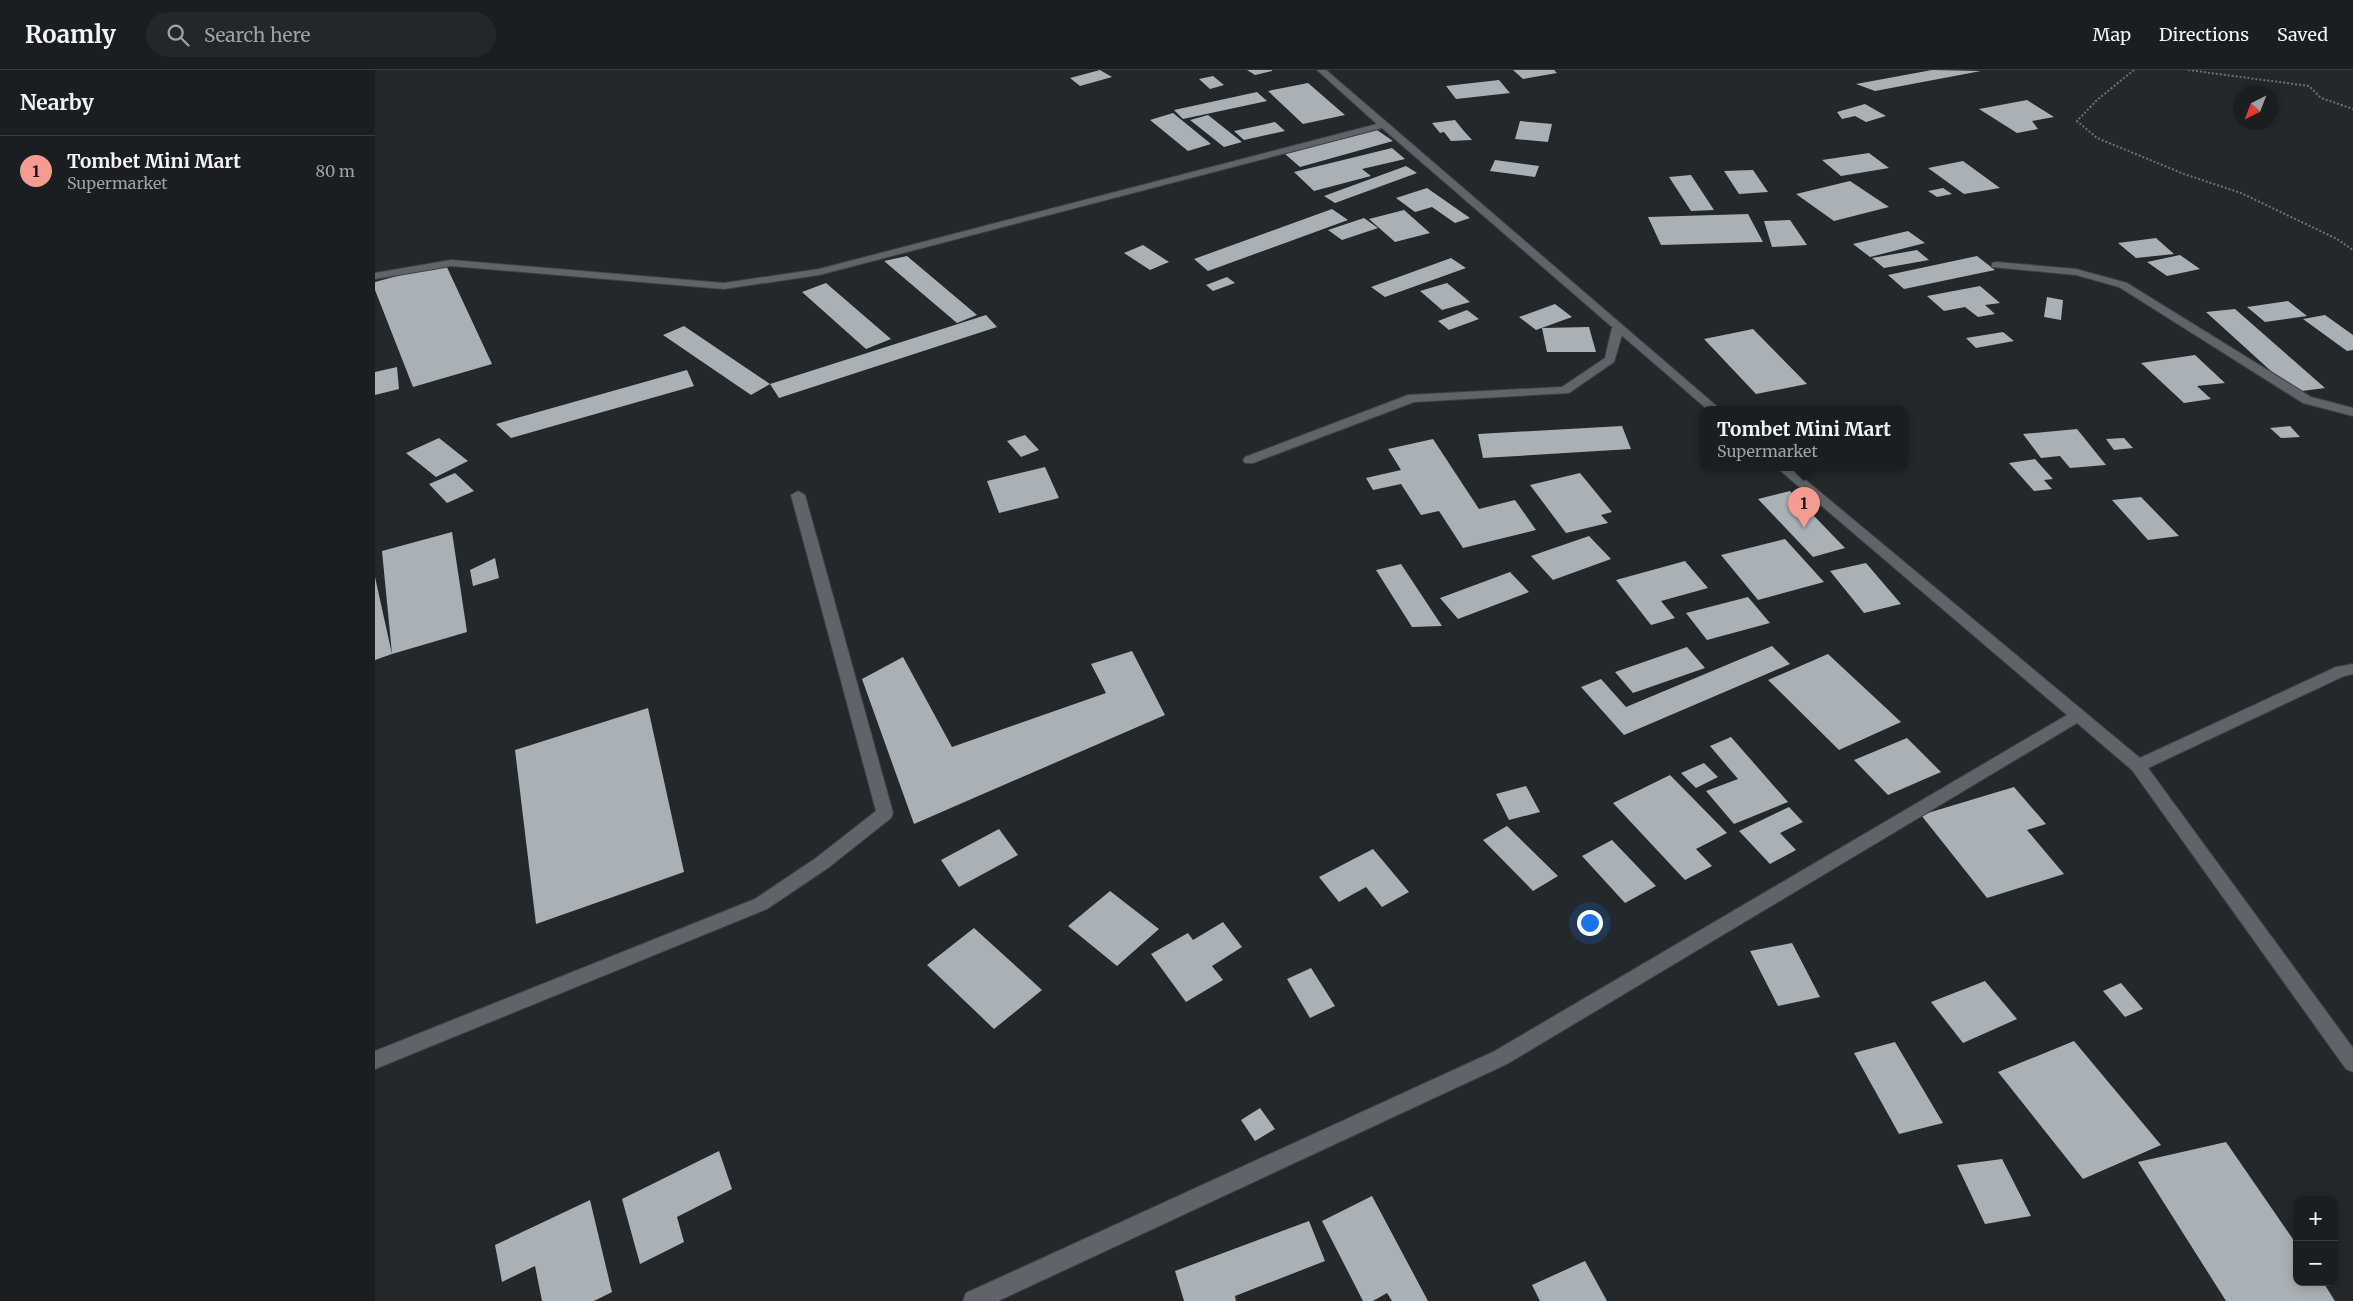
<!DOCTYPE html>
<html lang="en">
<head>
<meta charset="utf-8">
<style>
  body { margin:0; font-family:Merriweather,serif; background:#23272a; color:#f1f3f6 }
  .controls { position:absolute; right:15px; bottom:15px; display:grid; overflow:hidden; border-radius:10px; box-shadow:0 2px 12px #0003 }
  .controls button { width:45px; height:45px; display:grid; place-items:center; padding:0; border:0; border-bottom:1px solid #383c3f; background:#1a1e21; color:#f1f3f6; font:25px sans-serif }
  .compass { position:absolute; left:1858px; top:15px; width:45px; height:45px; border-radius:50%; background:#1a1e21; box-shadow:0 2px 12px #0003; rotate:222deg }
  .you { position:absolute; left:1214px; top:852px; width:18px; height:18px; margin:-12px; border:4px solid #fff; border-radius:50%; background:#1a73e8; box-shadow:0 0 0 8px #1a73e833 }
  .badge { display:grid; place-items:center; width:32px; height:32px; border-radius:50%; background:#f59c91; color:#111; font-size:16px; font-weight:700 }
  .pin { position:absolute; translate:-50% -41px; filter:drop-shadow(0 1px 2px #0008) }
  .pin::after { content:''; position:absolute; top:26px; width:18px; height:15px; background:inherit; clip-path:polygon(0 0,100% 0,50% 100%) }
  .popup { position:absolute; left:1325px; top:336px; width:208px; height:65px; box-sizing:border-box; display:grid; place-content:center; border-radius:10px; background:#1a1e21; filter:drop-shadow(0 1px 4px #0005); font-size:16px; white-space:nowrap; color:#9fa2a5 }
  .popup b { font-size:19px; color:#f1f3f6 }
  .popup::after { content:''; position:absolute; left:50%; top:100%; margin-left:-10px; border:10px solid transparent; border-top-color:#1a1e21 }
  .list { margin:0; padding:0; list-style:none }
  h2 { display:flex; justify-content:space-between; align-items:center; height:65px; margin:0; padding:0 20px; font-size:21px }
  h2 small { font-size:16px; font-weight:400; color:#9fa2a5 }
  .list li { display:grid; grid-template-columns:32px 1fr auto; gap:15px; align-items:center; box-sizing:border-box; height:70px; padding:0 20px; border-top:1px solid #383c3f }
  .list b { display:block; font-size:19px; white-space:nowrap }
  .list p { margin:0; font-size:16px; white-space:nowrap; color:#9fa2a5 }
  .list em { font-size:16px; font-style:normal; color:#9fa2a5 }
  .icon { flex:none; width:28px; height:28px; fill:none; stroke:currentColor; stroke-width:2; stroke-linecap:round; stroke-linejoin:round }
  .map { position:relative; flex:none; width:1978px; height:1231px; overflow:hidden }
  header { display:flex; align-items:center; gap:30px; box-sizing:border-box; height:70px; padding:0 25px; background:#1a1e21; border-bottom:1px solid #383c3f }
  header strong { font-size:24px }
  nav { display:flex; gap:28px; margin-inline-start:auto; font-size:18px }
  .search { width:350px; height:45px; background:#23272a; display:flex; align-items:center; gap:12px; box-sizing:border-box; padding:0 18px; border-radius:28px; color:#9fa2a5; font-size:19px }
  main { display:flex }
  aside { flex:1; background:#1a1e21 }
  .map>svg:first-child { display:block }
  .building { fill:#a9b1b6 }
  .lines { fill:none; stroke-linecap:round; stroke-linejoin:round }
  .service-casing { stroke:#3e4246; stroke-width:2 }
  .minor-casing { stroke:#3e4246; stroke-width:2 }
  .path { stroke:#6d7276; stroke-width:2; stroke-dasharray:2 2; stroke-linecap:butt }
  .service { fill:#5e6469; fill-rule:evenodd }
  .minor { fill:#5e6469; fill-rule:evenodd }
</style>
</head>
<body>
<header>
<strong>Roamly</strong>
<div class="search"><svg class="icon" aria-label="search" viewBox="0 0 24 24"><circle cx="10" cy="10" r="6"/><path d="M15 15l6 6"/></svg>Search here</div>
<nav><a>Map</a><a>Directions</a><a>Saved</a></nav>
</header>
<main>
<aside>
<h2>Nearby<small></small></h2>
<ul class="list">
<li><span class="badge">1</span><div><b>Tombet Mini Mart</b><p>Supermarket</p></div><em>80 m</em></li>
</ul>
</aside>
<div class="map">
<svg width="1978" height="1231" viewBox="0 0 1978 1231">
  <rect width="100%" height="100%" fill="#22282c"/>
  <path class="building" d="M 725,0 L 737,7 L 705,16 L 695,8 Z
    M 872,0 L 897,0 L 897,1 L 880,5 Z
    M 1138,0 L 1179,0 L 1182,3 L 1148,9 Z
    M 1557,0 L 1606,1 L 1500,21 L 1481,14 Z
    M 838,6 L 849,15 L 835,19 L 824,9 Z
    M 1124,10 L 1135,23 L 1081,29 L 1071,16 Z
    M 933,13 L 970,45 L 928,54 L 893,21 Z
    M 882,22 L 892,31 L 808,49 L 799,40 Z
    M 1652,30 L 1679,47 L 1657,51 L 1663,59 L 1642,63 L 1604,39 Z
    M 1490,34 L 1511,46 L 1491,52 L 1480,46 L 1467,49 L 1462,42 Z
    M 798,43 L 836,74 L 813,81 L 775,50 Z
    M 833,45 L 867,72 L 849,77 L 815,50 Z
    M 1080,50 L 1088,60 L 1097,70 L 1076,71 L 1069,62 L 1065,63 L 1057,53 Z
    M 1145,51 L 1177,54 L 1173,72 L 1140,69 Z
    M 900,52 L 910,61 L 869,70 L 859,61 Z
    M 1002,60 L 1018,71 L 925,97 L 910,84 Z
    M 1017,78 L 1030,89 L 987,99 L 996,106 L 939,121 L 919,102 Z
    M 1494,83 L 1514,98 L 1466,106 L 1447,90 Z
    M 1120,90 L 1164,96 L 1160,107 L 1115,101 Z
    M 1588,91 L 1625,118 L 1589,124 L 1553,98 Z
    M 1031,96 L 1042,103 L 960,133 L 949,126 Z
    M 1378,100 L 1393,122 L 1364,124 L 1349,101 Z
    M 1316,105 L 1339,140 L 1316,141 L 1294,107 Z
    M 1475,111 L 1514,137 L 1459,151 L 1421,124 Z
    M 1052,118 L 1095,148 L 1080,153 L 1057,137 L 1040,142 L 1021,128 Z
    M 1568,118 L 1577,124 L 1562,127 L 1553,121 Z
    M 957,139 L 973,150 L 833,201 L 819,189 Z
    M 1029,140 L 1055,163 L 1020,172 L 994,149 Z
    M 1373,144 L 1388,172 L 1286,175 L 1273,147 Z
    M 989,148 L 1003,158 L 967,170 L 953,160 Z
    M 1415,150 L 1432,175 L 1397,177 L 1389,151 Z
    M 1533,161 L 1550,173 L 1495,187 L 1478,174 Z
    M 1781,168 L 1799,184 L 1761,188 L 1743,173 Z
    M 768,175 L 794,192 L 775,200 L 749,183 Z
    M 1542,180 L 1554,190 L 1509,198 L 1497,188 Z
    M 1805,185 L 1825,199 L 1792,206 L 1772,192 Z
    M 532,186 L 602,245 L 582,253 L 509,191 Z
    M 1602,186 L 1620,200 L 1529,219 L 1513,205 Z
    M 1076,188 L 1091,198 L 1010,227 L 996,217 Z
    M 70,193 L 117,294 L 38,317 L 0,220 L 0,212 Z
    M 852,207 L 860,213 L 838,221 L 831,215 Z
    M 451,213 L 516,269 L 491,279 L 427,222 Z
    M 1072,213 L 1095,232 L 1067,240 L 1045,221 Z
    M 1605,216 L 1625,233 L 1610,235 L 1620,244 L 1603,247 L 1590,237 L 1569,241 L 1552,226 Z
    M 1672,227 L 1688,230 L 1686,250 L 1669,247 Z
    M 1913,231 L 1932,246 L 1890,252 L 1872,237 Z
    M 1180,234 L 1197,247 L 1161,260 L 1144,247 Z
    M 1860,239 L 1950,318 L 1919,322 L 1831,242 Z
    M 1092,240 L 1104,249 L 1074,260 L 1063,251 Z
    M 611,245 L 622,257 L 404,328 L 395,314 Z
    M 1950,245 L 1978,265 L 1978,280 L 1972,281 L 1928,249 Z
    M 309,256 L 395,314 L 376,325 L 288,265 Z
    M 1214,257 L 1221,282 L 1172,282 L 1167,258 Z
    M 1378,259 L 1432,314 L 1381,324 L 1329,269 Z
    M 1628,262 L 1639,271 L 1601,278 L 1591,268 Z
    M 1820,285 L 1850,313 L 1822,316 L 1836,329 L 1809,333 L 1766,293 Z
    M 22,297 L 24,319 L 0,325 L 0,302 Z
    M 312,300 L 319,316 L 136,368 L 121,354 Z
    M 1247,356 L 1256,379 L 1108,388 L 1103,364 Z
    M 1915,356 L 1925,367 L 1906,368 L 1895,358 Z
    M 1702,359 L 1731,395 L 1695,398 L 1685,386 L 1666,388 L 1648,364 Z
    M 650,365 L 664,380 L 646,387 L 632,371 Z
    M 64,368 L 93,391 L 61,407 L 31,383 Z
    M 1749,368 L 1758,378 L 1739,380 L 1731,369 Z
    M 1058,369 L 1104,439 L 1140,430 L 1161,460 L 1088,478 L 1064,441 L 1046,445 L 1026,414 L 998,420 L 991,408 L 1026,400 L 1013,379 Z
    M 1660,389 L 1678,409 L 1669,410 L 1677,419 L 1659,421 L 1634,393 Z
    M 670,397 L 684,428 L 624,443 L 612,411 Z
    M 80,403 L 99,421 L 72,433 L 54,414 Z
    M 1205,403 L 1237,442 L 1226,445 L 1233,453 L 1191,463 L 1155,415 Z
    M 1415,421 L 1470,478 L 1438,487 L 1383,429 Z
    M 1766,427 L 1804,466 L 1773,470 L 1737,430 Z
    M 77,462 L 92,562 L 17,584 L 7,481 Z
    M 1214,466 L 1236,489 L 1178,510 L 1156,486 Z
    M 1410,469 L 1449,512 L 1383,530 L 1346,485 Z
    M 120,488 L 124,508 L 98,516 L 95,500 Z
    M 1310,491 L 1333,518 L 1286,531 L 1300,548 L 1276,555 L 1241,510 Z
    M 1491,493 L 1526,534 L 1489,543 L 1455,501 Z
    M 1026,494 L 1067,556 L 1037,557 L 1001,500 Z
    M 1135,502 L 1154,522 L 1083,549 L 1065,528 Z
    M 0,507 L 17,584 L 0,590 Z
    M 1373,527 L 1395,553 L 1332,570 L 1311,543 Z
    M 1397,576 L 1415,594 L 1249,665 L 1206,617 L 1226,609 L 1251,637 Z
    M 1312,577 L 1330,598 L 1258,623 L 1240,602 Z
    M 757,581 L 790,645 L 539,754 L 487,609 L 528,587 L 577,677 L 731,623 L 716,594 Z
    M 1453,584 L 1526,652 L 1464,680 L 1393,610 Z
    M 273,638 L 309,802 L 161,854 L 140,680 Z
    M 1356,667 L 1413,732 L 1359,754 L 1331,721 L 1363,709 L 1335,676 Z
    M 1532,668 L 1566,702 L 1513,725 L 1479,690 Z
    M 1329,693 L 1343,707 L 1321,718 L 1306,703 Z
    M 1295,705 L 1352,763 L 1321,779 L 1337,796 L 1310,810 L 1238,733 Z
    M 1151,716 L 1165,742 L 1134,750 L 1121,724 Z
    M 1639,717 L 1671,754 L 1652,760 L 1689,804 L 1612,828 L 1546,745 Z
    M 1414,737 L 1428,752 L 1405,763 L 1421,780 L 1395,794 L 1364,761 Z
    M 1132,756 L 1183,806 L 1158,821 L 1108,770 Z
    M 624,759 L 643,785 L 584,817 L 566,790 Z
    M 1237,770 L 1281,816 L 1250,833 L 1207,786 Z
    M 998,779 L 1034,822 L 1007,837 L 991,817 L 964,832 L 944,807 Z
    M 735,821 L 784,859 L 742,896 L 693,856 Z
    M 848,852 L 867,877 L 837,896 L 848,910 L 811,932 L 776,884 L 813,863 L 818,870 Z
    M 599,858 L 667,920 L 619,959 L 552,895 Z
    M 1417,873 L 1445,927 L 1403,936 L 1375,881 Z
    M 936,898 L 960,936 L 935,948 L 912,909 Z
    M 1610,911 L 1642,949 L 1588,973 L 1556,932 Z
    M 1746,913 L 1768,939 L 1750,947 L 1728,921 Z
    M 1699,971 L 1786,1075 L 1708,1109 L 1623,1002 Z
    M 1520,972 L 1568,1053 L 1524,1064 L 1479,983 Z
    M 885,1038 L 900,1059 L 880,1071 L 866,1050 Z
    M 1851,1072 L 1922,1175 L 1922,1212 L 1948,1212 L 1960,1231 L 1851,1231 L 1763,1092 Z
    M 344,1081 L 357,1119 L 302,1147 L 309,1172 L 265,1194 L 247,1129 Z
    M 1627,1089 L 1656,1146 L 1610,1154 L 1582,1095 Z
    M 997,1126 L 1053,1231 L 1017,1231 L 1012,1223 L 998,1231 L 988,1231 L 947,1151 Z
    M 215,1130 L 237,1222 L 219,1231 L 167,1231 L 160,1196 L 127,1212 L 120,1175 Z
    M 934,1151 L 950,1191 L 860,1226 L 861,1231 L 809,1231 L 800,1201 Z
    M 1210,1191 L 1232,1231 L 1165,1231 L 1157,1215 Z"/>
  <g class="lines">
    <defs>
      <path id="service" d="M 1243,255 L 1249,258 L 1239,292 L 1194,323 L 1039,332 L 878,393 L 870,393 L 868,390 L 870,387 L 1033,325 L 1187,317 L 1230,288 L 1237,258 Z"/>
      <path id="minor" d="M 942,0 L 951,0 L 1345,339 L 1332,339 L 1007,58 L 444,205 L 349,219 L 76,196 L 0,209 L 0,203 L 76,190 L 349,213 L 444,199 L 1002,54 Z
        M 1621,192 L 1701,199 L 1752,213 L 1936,327 L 1978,338 L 1978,346 L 1928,333 L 1744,217 L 1701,205 L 1617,197 L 1617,193 Z
        M 1401,397 L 1415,397 L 1765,688 L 1961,597 L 1978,594 L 1978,604 L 1969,606 L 1773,698 L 1978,978 L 1978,1002 L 1971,999 L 1757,700 L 1702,653 L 1132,994 L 623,1231 L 588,1231 L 591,1223 L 1118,982 L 1692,645 Z
        M 423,421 L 430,425 L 518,743 L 516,748 L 453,798 L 392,839 L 0,999 L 0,981 L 380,829 L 441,788 L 501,741 L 416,425 Z"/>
    </defs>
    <use href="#service" class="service-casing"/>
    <use href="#minor" class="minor-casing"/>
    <path class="path" d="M 1759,0 L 1722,30 L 1702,51 L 1722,68 L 1809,104 L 1866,123 L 1962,169 L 1978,180
      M 1813,0 L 1934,16 L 1946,28 L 1978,39"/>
    <use href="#service" class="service"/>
    <use href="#minor" class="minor"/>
  </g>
</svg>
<div class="controls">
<button>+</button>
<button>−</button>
</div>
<svg class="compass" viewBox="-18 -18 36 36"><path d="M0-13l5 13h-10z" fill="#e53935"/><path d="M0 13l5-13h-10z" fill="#9fa2a5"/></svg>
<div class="you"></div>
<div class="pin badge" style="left:1429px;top:458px">1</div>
<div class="popup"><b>Tombet Mini Mart</b>Supermarket</div>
</div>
</main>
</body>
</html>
